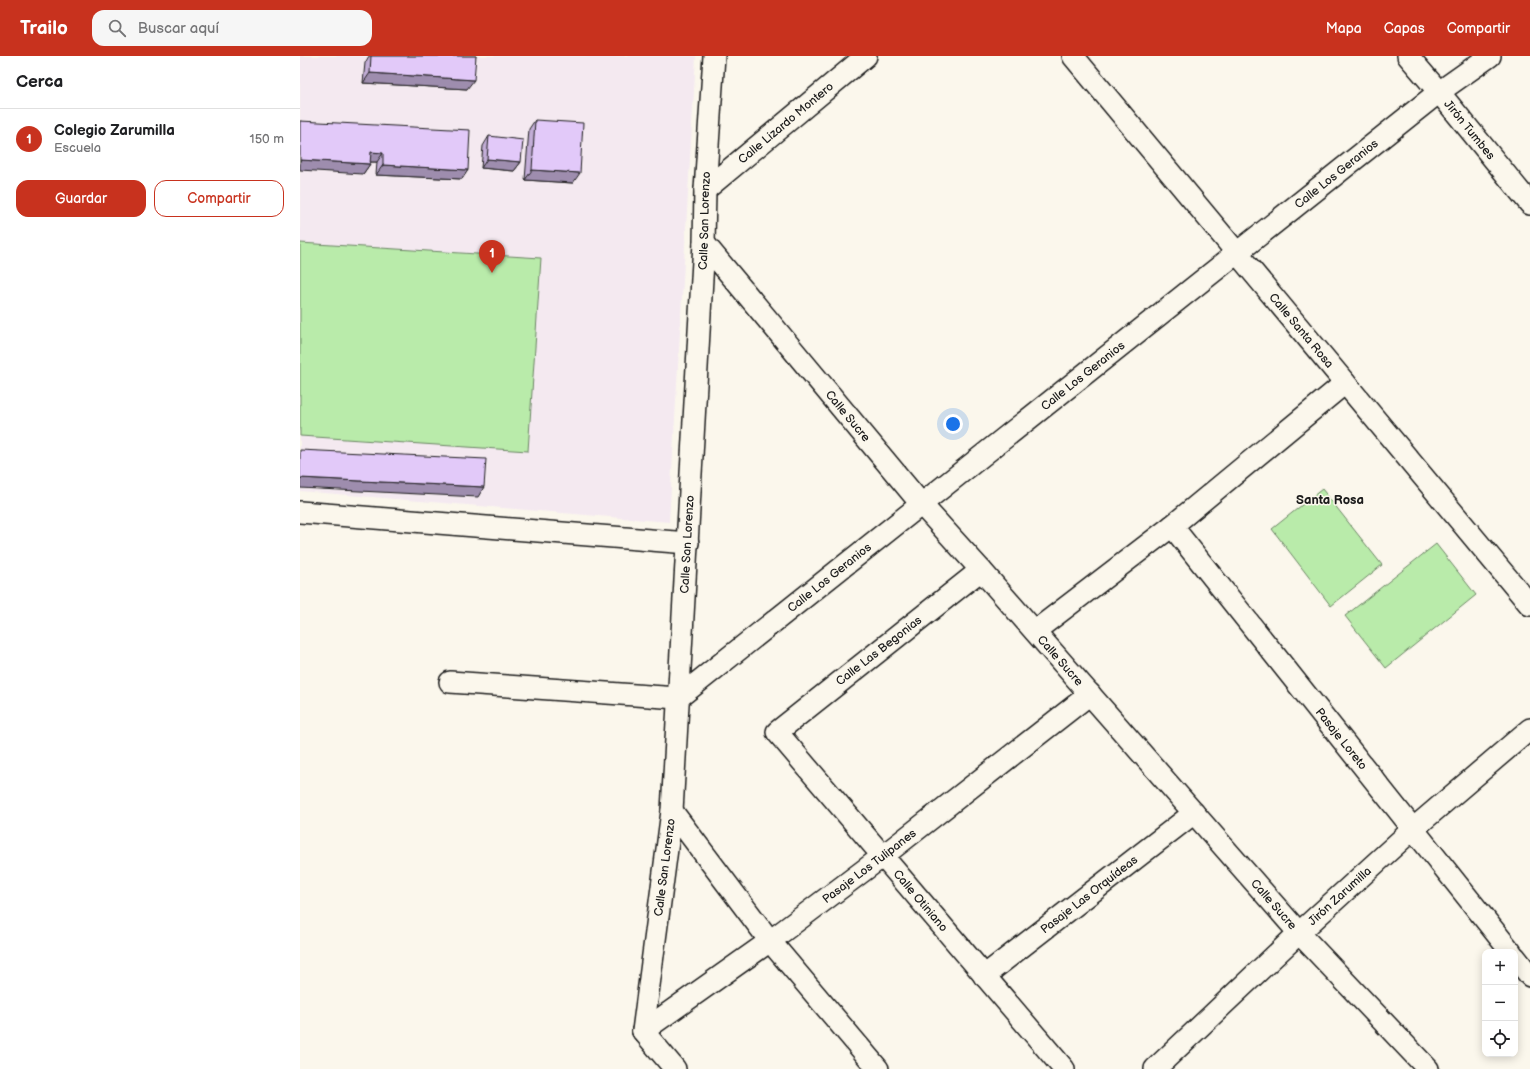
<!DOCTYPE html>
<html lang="es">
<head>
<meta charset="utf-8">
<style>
  body { margin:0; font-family:"Balsamiq Sans",sans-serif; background:#f6f6f6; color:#202124 }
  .controls { position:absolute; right:12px; bottom:12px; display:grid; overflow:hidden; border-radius:8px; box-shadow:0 2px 10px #0003 }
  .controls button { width:36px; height:36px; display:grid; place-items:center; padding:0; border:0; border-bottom:1px solid #e0e0e0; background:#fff; color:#202124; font:20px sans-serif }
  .you { position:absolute; left:653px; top:368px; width:14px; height:14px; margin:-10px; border:3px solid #fff; border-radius:50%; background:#1a73e8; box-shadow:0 0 0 6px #1a73e833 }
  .badge { display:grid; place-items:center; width:26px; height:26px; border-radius:50%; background:#c8321e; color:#fff; font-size:13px; font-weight:700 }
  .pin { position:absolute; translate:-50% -33px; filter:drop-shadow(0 1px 2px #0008) }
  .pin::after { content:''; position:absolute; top:21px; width:14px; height:12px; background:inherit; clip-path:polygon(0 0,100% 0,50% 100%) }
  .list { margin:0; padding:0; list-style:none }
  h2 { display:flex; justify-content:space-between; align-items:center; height:52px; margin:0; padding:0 16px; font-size:17px }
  h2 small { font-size:13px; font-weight:400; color:#757577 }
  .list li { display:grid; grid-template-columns:26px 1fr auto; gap:12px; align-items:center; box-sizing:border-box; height:60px; padding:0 16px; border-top:1px solid #e0e0e0 }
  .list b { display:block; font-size:15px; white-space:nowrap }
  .list p { margin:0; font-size:13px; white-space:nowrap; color:#757577 }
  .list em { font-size:13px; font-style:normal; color:#757577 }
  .actions { display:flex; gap:8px; padding:12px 16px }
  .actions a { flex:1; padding:9px 0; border:1px solid #c8321e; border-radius:12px; text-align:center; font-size:14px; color:#c8321e }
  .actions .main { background:#c8321e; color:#fff }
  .icon { flex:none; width:22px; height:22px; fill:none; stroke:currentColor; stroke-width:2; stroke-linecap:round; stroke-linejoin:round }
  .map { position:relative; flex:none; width:1230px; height:1013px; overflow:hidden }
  header { display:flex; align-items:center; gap:24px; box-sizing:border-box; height:56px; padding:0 20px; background:#c8321e; color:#fff }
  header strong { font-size:19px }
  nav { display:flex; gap:22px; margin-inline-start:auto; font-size:14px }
  .search { width:280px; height:36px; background:#f6f6f6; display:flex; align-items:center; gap:10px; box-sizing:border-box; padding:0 14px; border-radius:12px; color:#757577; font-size:15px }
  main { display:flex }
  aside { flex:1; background:#fff }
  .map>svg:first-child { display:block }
  .built { fill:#f4e9f0 }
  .green { fill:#b9ebaa; stroke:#6a8463 }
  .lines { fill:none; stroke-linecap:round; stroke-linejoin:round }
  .minor-casing { stroke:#1c1c1c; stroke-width:24 }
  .minor { stroke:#fbf7ec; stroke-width:21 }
  .wall { fill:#c2add6; stroke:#1c1c1c }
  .shaded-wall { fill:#9e8dae; stroke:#1c1c1c }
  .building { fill:#e2c9f9; stroke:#1c1c1c }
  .labels { text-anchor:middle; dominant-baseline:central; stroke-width:3; stroke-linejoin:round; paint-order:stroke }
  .street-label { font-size:12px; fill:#1c1c1c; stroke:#fbf7ec }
  .neighbourhood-label { font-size:13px; font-weight:bold; fill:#1c1c1c; stroke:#fbf7ec }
</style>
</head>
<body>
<header>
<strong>Trailo</strong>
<div class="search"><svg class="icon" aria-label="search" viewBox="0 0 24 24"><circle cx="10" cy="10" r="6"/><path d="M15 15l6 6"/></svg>Buscar aquí</div>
<nav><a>Mapa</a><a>Capas</a><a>Compartir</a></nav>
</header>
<main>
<aside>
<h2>Cerca<small></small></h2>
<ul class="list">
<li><span class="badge">1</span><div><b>Colegio Zarumilla</b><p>Escuela</p></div><em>150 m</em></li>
</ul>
<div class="actions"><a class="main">Guardar</a><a>Compartir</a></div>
</aside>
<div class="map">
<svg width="1230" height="1013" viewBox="0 0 1230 1013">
  <rect width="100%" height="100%" fill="#fbf7ec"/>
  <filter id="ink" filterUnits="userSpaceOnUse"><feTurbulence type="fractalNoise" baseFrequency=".025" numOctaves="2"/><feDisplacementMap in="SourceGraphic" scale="8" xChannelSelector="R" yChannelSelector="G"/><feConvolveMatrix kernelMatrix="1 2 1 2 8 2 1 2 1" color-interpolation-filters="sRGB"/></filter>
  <g filter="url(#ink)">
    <path class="built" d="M 0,0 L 396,0 L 369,466 L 0,435 Z"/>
    <path class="green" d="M 0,187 L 241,202 L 228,395 L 0,380 Z
      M 1022,433 L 1082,509 L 1031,550 L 972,473 Z
      M 1136,488 L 1176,539 L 1086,612 L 1045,560 Z"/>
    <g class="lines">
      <defs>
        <g id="minor">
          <path id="s1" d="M 773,0 L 1230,549"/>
          <path id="s2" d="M 1108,0 L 1139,36 L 1230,148"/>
          <path id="s3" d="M 405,134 L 566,0"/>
          <path id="s4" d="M 404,187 L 622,449 L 681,514 L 999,877 L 1128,1013"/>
          <path d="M 0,456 L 388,487"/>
          <path id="s5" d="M 872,470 L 1211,896"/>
          <path id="s6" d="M 681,514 L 477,676 L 764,1013"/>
          <path d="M 735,575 L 872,470 L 1045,327"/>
          <path id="s7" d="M 150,626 L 378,642 L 1139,36 L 1190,0"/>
          <path d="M 372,755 L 470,885 L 578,1013"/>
          <path d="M 1215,901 L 1230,920"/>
          <path id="s8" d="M 684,920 L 894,757"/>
          <path id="s9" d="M 343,975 L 372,755 L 404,187 L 405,134 L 414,0"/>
          <path id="s10" d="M 343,975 L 470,885 L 583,800 L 790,638"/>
          <path d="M 343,975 L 375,1013"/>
          <path id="s11" d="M 855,1013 L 999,877 L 1113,773 L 1230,673"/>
        </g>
      </defs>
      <use href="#minor" class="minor-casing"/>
      <use href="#minor" class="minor"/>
    </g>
    <path class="wall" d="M 69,0 L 176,0 L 167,33 L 63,27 L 65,7 Z
      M 235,64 L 273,127 L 225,124 L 229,73 Z
      M 0,65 L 168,114 L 162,123 L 76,119 L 77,106 L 70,106 L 70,108 L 63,118 Z
      M 189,80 L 221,106 L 214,115 L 181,112 L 183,90 Z"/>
    <path class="shaded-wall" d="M 70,17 L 174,24 L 167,33 L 63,27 Z
      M 71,96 L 83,97 L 77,106 L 64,106 Z
      M 187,103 L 221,106 L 214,115 L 181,112 Z
      M 0,104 L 70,108 L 63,118 L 0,114 Z
      M 83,109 L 168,114 L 162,123 L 76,119 Z
      M 232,114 L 280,117 L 273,127 L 225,124 Z
      M 0,422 L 184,431 L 178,441 L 0,432 Z"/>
    <path class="building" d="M 71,0 L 176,0 L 174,24 L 70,17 Z
      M 235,64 L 283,67 L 280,117 L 232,114 Z
      M 0,65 L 170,74 L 168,114 L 83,109 L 83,97 L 71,96 L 70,108 L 0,104 Z
      M 189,80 L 223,84 L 221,106 L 187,103 Z
      M 0,394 L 186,403 L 184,431 L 0,422 Z"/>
  </g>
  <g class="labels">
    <g class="street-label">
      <text stroke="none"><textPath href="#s3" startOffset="105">Calle Lizardo Montero</textPath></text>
      <text stroke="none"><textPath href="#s2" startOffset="96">Jirón Tumbes</textPath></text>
      <text stroke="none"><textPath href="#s7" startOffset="1070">Calle Los Geranios</textPath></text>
      <text stroke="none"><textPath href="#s9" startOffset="813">Calle San Lorenzo</textPath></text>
      <text stroke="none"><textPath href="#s1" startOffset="357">Calle Santa Rosa</textPath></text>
      <text stroke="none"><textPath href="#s7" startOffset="746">Calle Los Geranios</textPath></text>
      <text stroke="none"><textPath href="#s4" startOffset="225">Calle Sucre</textPath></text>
      <text stroke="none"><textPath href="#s9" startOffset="489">Calle San Lorenzo</textPath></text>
      <text stroke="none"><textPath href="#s7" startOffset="422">Calle Los Geranios</textPath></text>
      <text transform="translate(579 595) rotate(-38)">Calle Las Begonias</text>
      <text stroke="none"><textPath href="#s4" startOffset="549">Calle Sucre</textPath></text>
      <text stroke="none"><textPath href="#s5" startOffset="272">Pasaje Loreto</textPath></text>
      <text stroke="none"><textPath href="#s10" startOffset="280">Pasaje Los Tulipanes</textPath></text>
      <text stroke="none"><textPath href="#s9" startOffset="165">Calle San Lorenzo</textPath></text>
      <text stroke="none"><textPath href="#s8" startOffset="133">Pasaje Las Orquídeas</textPath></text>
      <text stroke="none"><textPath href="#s11" startOffset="253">Jirón Zarumilla</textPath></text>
      <text stroke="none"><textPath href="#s6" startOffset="482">Calle Otiniano</textPath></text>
      <text stroke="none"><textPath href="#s4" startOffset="873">Calle Sucre</textPath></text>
    </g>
    <g class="neighbourhood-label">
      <text x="1030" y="444">Santa Rosa</text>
    </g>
  </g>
</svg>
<div class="controls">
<button>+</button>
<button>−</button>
<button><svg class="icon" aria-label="locate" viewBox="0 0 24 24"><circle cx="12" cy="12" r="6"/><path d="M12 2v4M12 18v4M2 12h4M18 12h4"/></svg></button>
</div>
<div class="you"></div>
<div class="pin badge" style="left:192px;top:217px">1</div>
</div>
</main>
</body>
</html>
